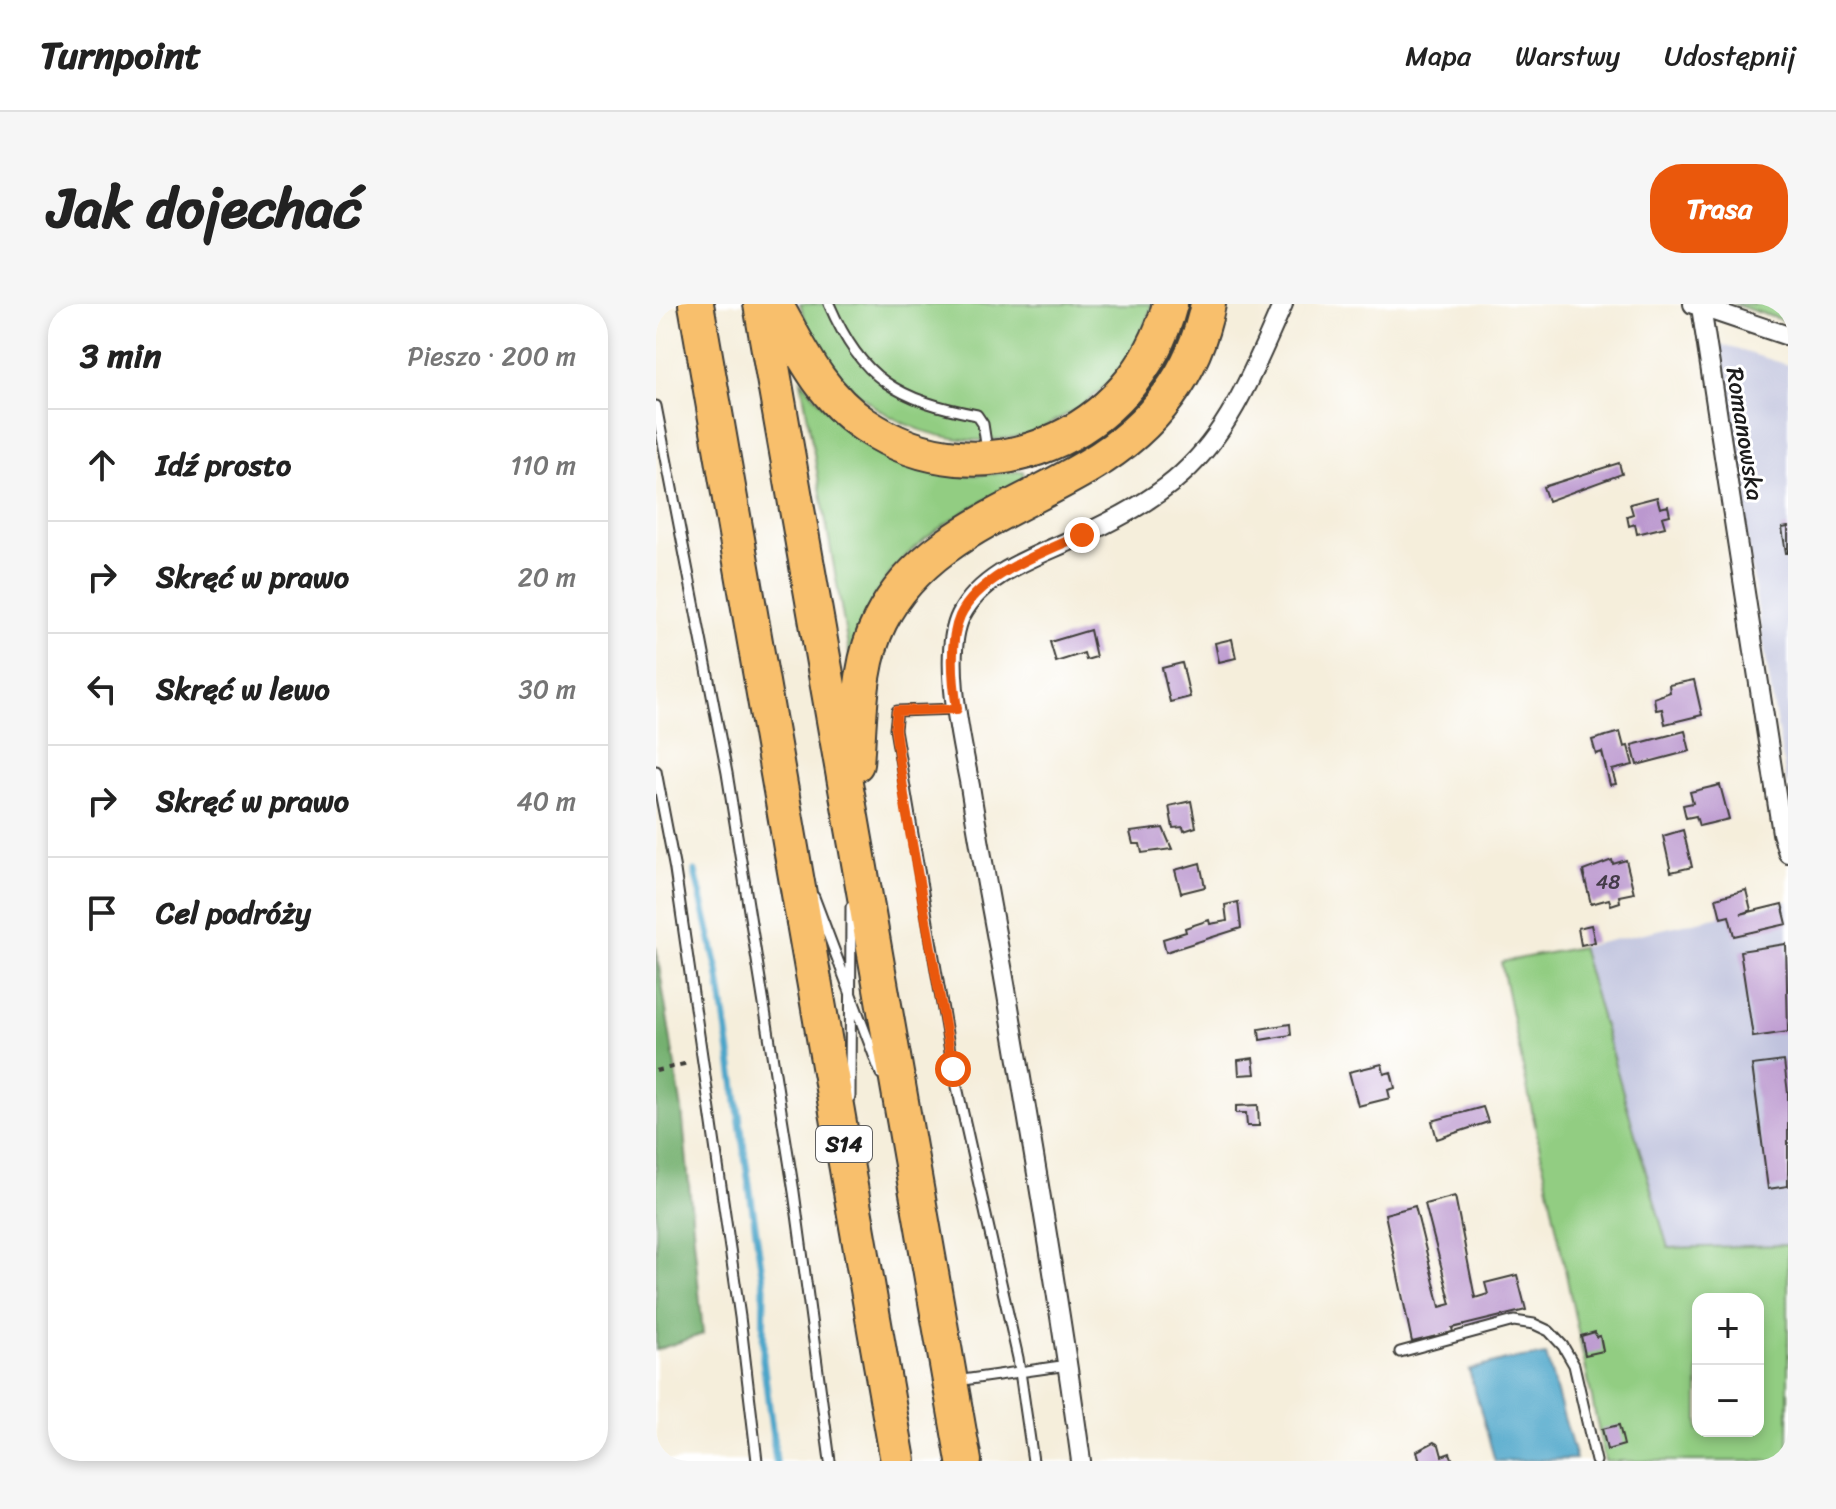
<!DOCTYPE html>
<html lang="pl">
<head>
<meta charset="utf-8">
<style>
  body { margin:0; font-family:Sriracha,sans-serif; background:#f6f6f6; color:#222 }
  .controls { position:absolute; right:24px; bottom:24px; display:grid; overflow:hidden; border-radius:16px; box-shadow:0 4px 12px #0003 }
  .controls button { width:72px; height:72px; display:grid; place-items:center; padding:0; border:0; border-bottom:2px solid #e0e0e0; background:#fff; color:#222; font:40px sans-serif }
  .stop { position:absolute; width:24px; height:24px; margin:-18px; border:6px solid #ea580c; border-radius:50%; background:#fff }
  .stop.end { background:#ea580c; border-color:#fff; box-shadow:0 2px 8px #0008 }
  .list { margin:0; padding:0; list-style:none }
  h2 { display:flex; justify-content:space-between; align-items:center; height:104px; margin:0; padding:0 32px; font-size:34px }
  h2 small { font-size:26px; font-weight:400; color:#767676 }
  .list li { display:grid; grid-template-columns:52px 1fr auto; gap:24px; align-items:center; box-sizing:border-box; height:112px; padding:0 32px; border-top:2px solid #e0e0e0 }
  .list b { display:block; font-size:30px; white-space:nowrap }
  .list em { font-size:26px; font-style:normal; color:#767676 }
  .icon { flex:none; width:44px; height:44px; fill:none; stroke:currentColor; stroke-width:2; stroke-linecap:round; stroke-linejoin:round }
  .map { position:relative; flex:none; width:1132px; height:1157px; overflow:hidden; border-radius:32px }
  header { display:flex; align-items:center; gap:48px; box-sizing:border-box; height:112px; padding:0 40px; background:#fff; border-bottom:2px solid #e0e0e0 }
  header strong { font-size:38px }
  nav { display:flex; gap:44px; margin-inline-start:auto; font-size:28px }
  .intro { display:flex; align-items:center; justify-content:space-between; box-sizing:border-box; height:192px; padding:0 48px }
  h1 { margin:0; font-size:56px }
  .button { padding:20px 36px; border-radius:32px; background:#ea580c; color:#fff; font-size:28px; font-weight:700 }
  main { display:flex; gap:48px; padding:0 48px }
  aside { flex:1; background:#fff; border-radius:32px; box-shadow:0 4px 12px #0003 }
  .map>svg:first-child { display:block }
  .industrial { fill:#bfc2dd }
  .green { fill:#92cd82; stroke:#57744f; stroke-width:2; fill-rule:evenodd }
  .forest { fill:#75b070; stroke:#486646; stroke-width:2 }
  .water { fill:#4ca5c9; stroke:#346072; stroke-width:2 }
  .lines { fill:none; stroke-linecap:round; stroke-linejoin:round }
  .stream { stroke:#4ca5c9; stroke-width:7 }
  .building { fill:#bb98cf }
  .lane-casing { stroke:#3d3c39; stroke-width:13 }
  .street-casing { stroke:#3d3c39; stroke-width:22 }
  .highway-casing { stroke:#3d3c39; stroke-width:38 }
  .path { stroke:#3d3c39; stroke-width:4; stroke-dasharray:6 6; stroke-linecap:butt }
  .lane { stroke:#fff; stroke-width:9 }
  .street { stroke:#fff; stroke-width:18 }
  .highway { stroke:#f8bf6c; stroke-width:34 }
  .route { stroke:#ea580c; stroke-width:10 }
  .labels { text-anchor:middle; dominant-baseline:central; stroke-width:6; stroke-linejoin:round; paint-order:stroke }
  .number-label { font-size:20px; fill:#443b49 }
  .shield { fill:#fff; stroke:#606060; stroke-width:2 }
  .shield-label { font-size:22px; font-weight:bold; fill:#1c1c1c }
  .street-label { font-size:24px; fill:#1c1c1c; stroke:#fff }
</style>
</head>
<body>
<header>
<strong>Turnpoint</strong>
<nav><a>Mapa</a><a>Warstwy</a><a>Udostępnij</a></nav>
</header>
<div class="intro"><h1>Jak dojechać</h1><a class="button">Trasa</a></div>
<main>
<aside>
<h2>3 min<small>Pieszo · 200 m</small></h2>
<ul class="list">
<li><svg class="icon" aria-label="ahead" viewBox="0 0 24 24"><path d="M12 20V5M6 11l6-6 6 6"/></svg><div><b>Idź prosto</b></div><em>110 m</em></li>
<li><svg class="icon" aria-label="right" viewBox="0 0 24 24"><path d="M7 20v-9h11M14 6l5 5-5 5"/></svg><div><b>Skręć w prawo</b></div><em>20 m</em></li>
<li><svg class="icon" aria-label="left" viewBox="0 0 24 24"><path d="M17 20v-9H6M10 6l-5 5 5 5"/></svg><div><b>Skręć w lewo</b></div><em>30 m</em></li>
<li><svg class="icon" aria-label="right" viewBox="0 0 24 24"><path d="M7 20v-9h11M14 6l5 5-5 5"/></svg><div><b>Skręć w prawo</b></div><em>40 m</em></li>
<li><svg class="icon" aria-label="arrive" viewBox="0 0 24 24"><path d="M6 21V4h12l-3 4 3 4H6"/></svg><div><b>Cel podróży</b></div></li>
</ul>
</aside>
<div class="map">
<svg width="1132" height="1157" viewBox="0 0 1132 1157">
  <rect width="100%" height="100%" fill="#fff"/>
  <filter id="ink" filterUnits="userSpaceOnUse"><feTurbulence type="fractalNoise" baseFrequency=".0125" numOctaves="2"/><feDisplacementMap in="SourceGraphic" scale="16" xChannelSelector="R" yChannelSelector="G"/><feConvolveMatrix kernelMatrix="1 2 1 2 8 2 1 2 1" color-interpolation-filters="sRGB"/></filter>
  <filter id="wash" filterUnits="userSpaceOnUse"><feTurbulence type="fractalNoise" baseFrequency=".006" numOctaves="4" result="noise"/><feDisplacementMap in="SourceGraphic" scale="32" xChannelSelector="R" yChannelSelector="G"/><feGaussianBlur stdDeviation="1.8" result="paint"/><feColorMatrix in="noise" values="0 0 0 0 0 0 0 0 0 0 0 0 0 0 0 0 0 1.4 0 .05"/><feComposite in="paint" operator="in"/></filter>
  <g filter="url(#wash)">
    <rect width="100%" height="100%" fill="#f5eedb"/>
    <path class="industrial" d="M 1060,39 L 1132,61 L 1132,488 L 1108,344 Z
      M 1132,597 L 1132,941 L 1012,944 L 925,643 Z"/>
    <path class="green" d="M 144,0 L 496,0 C 483,49 452,88 408,112 C 397,117 386,125 375,129 C 276,158 173,97 144,0 Z
      M 1077,0 L 1132,0 L 1132,18 Z
      M 145,76 C 162,94 180,120 201,135 C 260,177 299,174 367,167 L 368,176 C 282,219 219,255 194,354 Z
      M 925,643 L 1012,944 L 1132,941 L 1132,1157 L 949,1157 L 845,658 ZM 1042,995 L 1102,995 L 1102,1127 L 1042,1127 Z"/>
    <path class="forest" d="M 0,643 L 26,806 L 47,1030 L 0,1046 Z"/>
    <path class="water" d="M 890,1051 L 920,1155 L 839,1157 L 813,1066 L 850,1056 Z"/>
    <g class="lines">
      <path class="stream" d="M 39,567 L 62,667 L 108,983 L 107,1056 L 120,1157"/>
    </g>
    <g id="blocks">
      <path class="building" d="M 963,159 L 966,170 L 892,197 L 887,183 Z
        M 1001,193 L 1004,204 L 1012,202 L 1014,211 L 1006,213 L 1009,223 L 981,230 L 979,220 L 973,222 L 971,212 L 977,210 L 974,200 Z
        M 1132,223 L 1132,249 L 1130,249 L 1126,224 Z
        M 434,326 L 440,353 L 430,356 L 428,349 L 400,358 L 394,338 Z
        M 576,335 L 580,354 L 563,358 L 559,339 Z
        M 526,359 L 534,393 L 514,398 L 506,364 Z
        M 1038,376 L 1046,411 L 1009,420 L 1006,405 L 1000,406 L 998,394 L 1014,388 L 1013,381 Z
        M 1029,427 L 1034,447 L 981,461 L 976,441 Z
        M 964,428 L 968,443 L 972,442 L 977,461 L 956,466 L 960,480 L 954,481 L 946,448 L 940,450 L 936,436 Z
        M 1064,481 L 1073,515 L 1043,522 L 1040,512 L 1030,514 L 1027,501 L 1037,499 L 1034,488 Z
        M 535,497 L 540,523 L 528,527 L 527,523 L 517,524 L 513,502 Z
        M 507,524 L 516,545 L 486,549 L 484,540 L 477,540 L 474,528 Z
        M 1027,526 L 1036,563 L 1015,568 L 1007,532 Z
        M 956,556 L 957,560 L 970,556 L 978,589 L 963,592 L 964,598 L 955,601 L 953,595 L 935,600 L 927,567 Z
        M 544,559 L 549,583 L 525,589 L 519,566 Z
        M 1090,586 L 1095,606 L 1085,610 L 1126,600 L 1131,620 L 1078,632 L 1073,612 L 1065,614 L 1060,594 Z
        M 582,598 L 585,624 L 510,648 L 507,635 L 530,628 L 529,624 L 553,616 L 554,620 L 571,617 L 569,601 Z
        M 935,621 L 939,638 L 925,641 L 922,624 Z
        M 1130,640 L 1132,728 L 1097,733 L 1084,647 Z
        M 634,720 L 635,731 L 604,736 L 603,725 Z
        M 597,754 L 599,770 L 583,771 L 582,756 Z
        M 1128,757 L 1132,789 L 1132,882 L 1112,885 L 1096,761 Z
        M 726,760 L 728,770 L 735,768 L 739,784 L 732,786 L 734,794 L 702,802 L 693,768 Z
        M 602,801 L 603,822 L 591,822 L 590,809 L 580,809 L 580,802 Z
        M 827,803 L 832,818 L 781,835 L 776,817 Z
        M 799,892 L 819,994 L 832,990 L 829,979 L 861,971 L 870,1006 L 796,1024 L 797,1028 L 756,1038 L 729,910 L 759,902 L 784,1003 L 795,1000 L 769,900 Z
        M 939,1028 L 940,1033 L 944,1032 L 947,1047 L 929,1051 L 925,1032 Z
        M 963,1121 L 968,1141 L 951,1146 L 946,1125 Z
        M 778,1138 L 783,1141 L 786,1152 L 794,1149 L 797,1157 L 764,1157 L 761,1147 Z"/>
    </g>
  </g>
  <g filter="url(#ink)">
    <use href="#blocks" fill-opacity="0" stroke="#3d3c39" stroke-width="2"/>
    <g class="lines">
      <defs>
        <path id="lane" d="M 173,0 C 206,76 242,96 321,111 L 327,120 L 331,146
          M 0,102 L 71,469 L 138,888 L 174,1157
          M 301,405 L 241,407 L 239,425 L 297,765 L 362,1054 L 377,1157
          M 0,467 L 19,566 L 84,1013 L 101,1157
          M 158,593 L 225,770
          M 194,793 L 195,603
          M 744,1048 L 858,1017 L 878,1020 L 893,1027 L 907,1042 L 918,1061 L 940,1157
          M 300,1077 L 412,1061"/>
        <path id="street" d="M 1037,0 L 1132,32
          M 1045,3 L 1126,529 L 1132,549
          M 425,1157 C 404,1001 377,846 351,691 C 339,621 325,552 314,482 C 306,439 285,351 305,311 C 328,267 383,252 424,232 C 459,216 498,196 526,170 C 576,125 600,60 627,0"/>
        <path id="highway" d="M 40,0 L 242,1157
          M 105,0 L 308,1157
          M 119,0 C 144,45 165,92 209,121 C 326,200 480,132 514,0
          M 200,460 C 204,413 202,360 224,317 C 266,233 360,206 434,161 C 496,124 538,71 552,0"/>
      </defs>
      <use href="#lane" class="lane-casing"/>
      <use href="#street" class="street-casing"/>
      <use href="#highway" class="highway-casing"/>
      <path class="path" d="M 0,767 L 32,759"/>
      <use href="#lane" class="lane"/>
      <use href="#street" class="street"/>
      <use href="#highway" class="highway"/>
    </g>
  </g>
  <g class="lines" filter="url(#ink)">
    <path class="route" d="M 297,765 L 250,506 L 239,425 L 241,407 L 301,405 C 297,379 293,337 304,312 C 323,271 388,248 426,231"/>
  </g>
  <g class="labels">
    <g class="number-label">
      <text x="952" y="578">48</text>
    </g>
    <rect class="shield" x="160" y="822" width="56" height="36" rx="6"/>
    <g class="shield-label">
      <text x="188" y="840">S14</text>
    </g>
    <g class="street-label">
      <text transform="translate(1089 130) rotate(81)">Romanowska</text>
    </g>
  </g>
</svg>
<div class="controls">
<button>+</button>
<button>−</button>
</div>
<div class="stop" style="left:297px;top:765px"></div>
<div class="stop end" style="left:426px;top:231px"></div>
</div>
</main>
</body>
</html>
